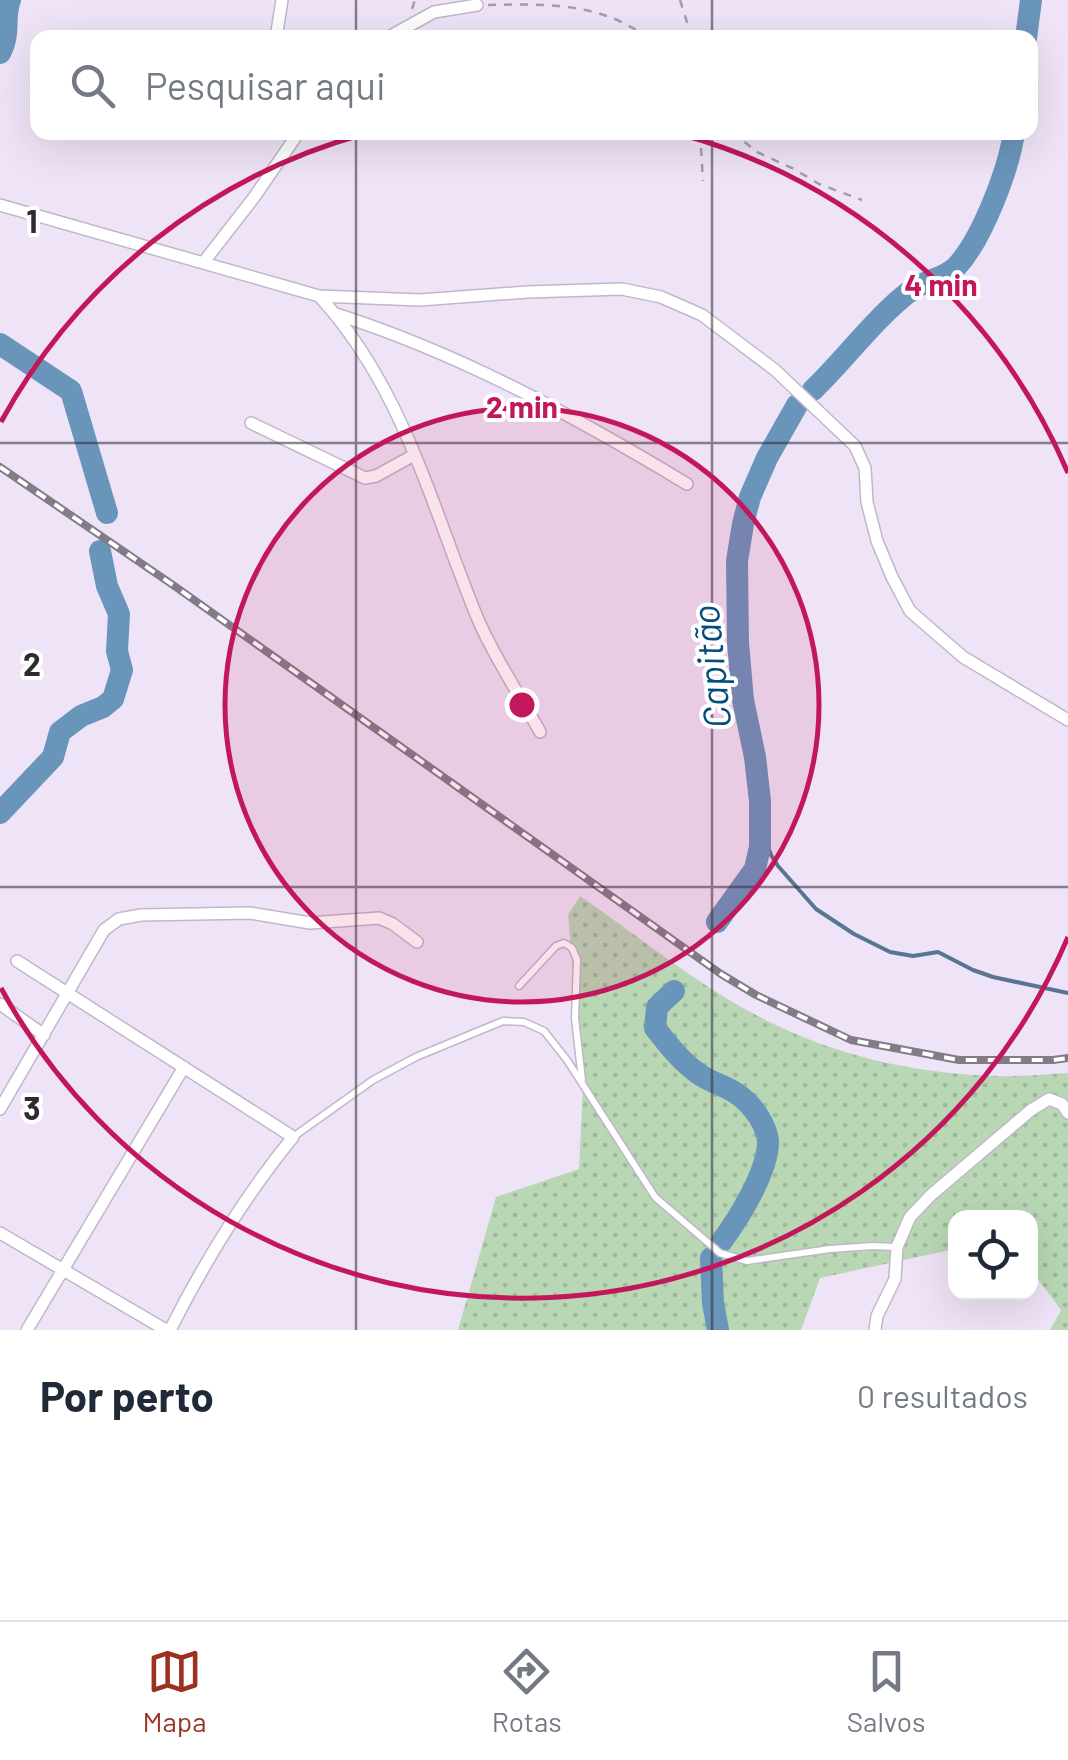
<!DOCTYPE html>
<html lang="pt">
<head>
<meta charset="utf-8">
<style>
  body { margin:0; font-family:Barlow,sans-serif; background:#f6f6f7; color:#1f2937 }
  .controls { position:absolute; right:30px; bottom:30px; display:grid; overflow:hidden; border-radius:20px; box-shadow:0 10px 40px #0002 }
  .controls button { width:90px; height:90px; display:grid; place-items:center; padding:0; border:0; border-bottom:2px solid #e0e1e3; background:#fff; color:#1f2937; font:50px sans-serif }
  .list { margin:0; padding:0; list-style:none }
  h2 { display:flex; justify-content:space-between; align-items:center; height:130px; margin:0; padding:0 40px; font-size:42px }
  h2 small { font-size:32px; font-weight:400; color:#747a83 }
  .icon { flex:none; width:55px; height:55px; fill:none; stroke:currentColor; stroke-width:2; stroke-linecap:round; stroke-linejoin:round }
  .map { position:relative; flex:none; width:1068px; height:1330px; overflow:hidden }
  .search { position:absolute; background:#fff; box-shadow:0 10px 40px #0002; left:30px; right:30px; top:30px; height:110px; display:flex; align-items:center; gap:25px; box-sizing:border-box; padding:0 35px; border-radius:20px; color:#747a83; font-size:38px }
  .sheet { height:290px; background:#fff }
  nav { display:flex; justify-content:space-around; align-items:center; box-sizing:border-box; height:140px; border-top:2px solid #e0e1e3; background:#fff; font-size:28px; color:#747a83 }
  nav a { display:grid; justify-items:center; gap:5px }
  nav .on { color:#9b321f }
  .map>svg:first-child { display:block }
  .grass { fill:url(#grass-dots) }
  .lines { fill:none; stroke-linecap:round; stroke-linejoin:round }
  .stream { stroke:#587592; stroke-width:4 }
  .river { stroke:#6a95bb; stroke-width:22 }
  .lane-casing { stroke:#c1b7c9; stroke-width:9 }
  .street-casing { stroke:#c1b7c9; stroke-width:14 }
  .path { stroke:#a59cab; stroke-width:2.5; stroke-dasharray:8 8; stroke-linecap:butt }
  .lane { stroke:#fff; stroke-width:6 }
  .street { stroke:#fff; stroke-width:11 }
  .rail-casing { stroke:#837c88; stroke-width:8 }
  .rail { stroke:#fff; stroke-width:4; stroke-dasharray:11; stroke-linecap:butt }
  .grid { fill:none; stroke:#2e2a31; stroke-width:2.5; stroke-opacity:0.55 }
  .ring { fill:none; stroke:#c2185b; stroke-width:5 }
  .labels { text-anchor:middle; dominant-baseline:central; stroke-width:8; stroke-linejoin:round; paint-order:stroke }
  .water-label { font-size:38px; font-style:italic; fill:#034c7d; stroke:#fff }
  .grid-label { font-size:32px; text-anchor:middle; font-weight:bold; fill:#2e2a31; stroke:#fff; stroke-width:8; stroke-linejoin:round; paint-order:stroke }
  .centre { fill:#c2185b; stroke:#fff; stroke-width:5 }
  .ring-label { font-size:30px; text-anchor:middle; font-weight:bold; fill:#c2185b; stroke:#fff; stroke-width:8; stroke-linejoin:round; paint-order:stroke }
</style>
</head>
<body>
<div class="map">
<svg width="1068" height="1330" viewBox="0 0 1068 1330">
  <defs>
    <pattern id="grass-dots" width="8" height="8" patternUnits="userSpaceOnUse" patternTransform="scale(2.5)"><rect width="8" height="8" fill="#b9d7b5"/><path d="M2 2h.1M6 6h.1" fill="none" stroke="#9fb99c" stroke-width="1.8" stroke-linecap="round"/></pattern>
  </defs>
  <rect width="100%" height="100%" fill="#efe4f7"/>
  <path class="grass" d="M 580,896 C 644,940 707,993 778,1026 C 848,1059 922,1074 999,1076 C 1022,1077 1045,1074 1068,1073 L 1068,1330 L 1050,1330 L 1061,1310 L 1031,1270 L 1030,1218 L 956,1218 L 955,1249 L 820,1278 L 801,1330 L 458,1330 L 496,1197 L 579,1169 L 583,1086 L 568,915 Z"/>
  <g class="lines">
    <path class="stream" d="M 760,824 L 771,855 L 778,866 L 816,909 L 854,934 L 890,952 L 913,956 L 938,952 L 973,970 L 993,977 L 1068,993"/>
    <path class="river" d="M 1026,38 L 1031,0
      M 0,53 C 11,33 3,18 10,0
      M 0,344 L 71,391 L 107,513
      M 813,390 C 846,358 874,319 910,291 C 924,280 944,280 957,266 C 982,239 1009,169 1014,132
      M 0,813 L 53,757 L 60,732 L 81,716 L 103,707 L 113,699 L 122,670 L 117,651 L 119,614 L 107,586 L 100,551
      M 717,922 L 755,869 L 760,847 L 760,801 L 755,757 L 743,700 L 738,643 L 737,561 L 743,524 L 750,497 L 767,458 L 797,405
      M 674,991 L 657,1007 L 655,1028 C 668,1044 681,1062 699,1074 C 711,1083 728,1086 740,1096 C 753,1106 767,1125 768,1142 C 768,1171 739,1218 722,1241
      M 711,1258 L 713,1303 L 718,1330"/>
    <defs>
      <path id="lane" d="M 519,986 L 556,946 L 564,943 L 572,948 L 577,960 L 575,1018 L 582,1080
        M 293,1137 L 373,1080 L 416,1057 L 503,1021 L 524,1022 L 544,1031 L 567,1060 L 655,1197 L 720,1253 L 747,1261 L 830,1249 L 873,1246 L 896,1247"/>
      <path id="street" d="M 276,38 L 282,0
        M 387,38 L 434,12 L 477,5
        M 0,205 L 319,296 L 420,300 L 527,292 L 622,289 L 661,297 L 702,315 L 775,370 L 855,446 L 865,468 L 867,502 L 877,541 L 892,577 L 910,611 L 963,657 L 1068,720
        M 203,263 L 255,196 L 299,132
        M 319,296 C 403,387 431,505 477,617 C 493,656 520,695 540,732
        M 336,314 C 461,354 576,417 687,484
        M 251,423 L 365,478 L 376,476 L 414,455
        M 17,961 L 293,1137 C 244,1197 205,1261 170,1330
        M 0,1004 L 44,1035
        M 0,1109 L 104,930 L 119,919 L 141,915 L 250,913 L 310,923 L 379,918 L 393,924 L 417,942
        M 0,1233 L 166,1330
        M 27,1330 L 184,1067
        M 875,1330 L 877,1316 L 895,1279 L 897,1247 L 910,1217 L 931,1195 L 1031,1110 L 1049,1099 L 1062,1104 L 1068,1113"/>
    </defs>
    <use href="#lane" class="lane-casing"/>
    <use href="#street" class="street-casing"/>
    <path class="path" d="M 680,0 L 692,38
      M 488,5 C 528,4 569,3 607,16 C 622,21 636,30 650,38
      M 412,9 L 415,0
      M 700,132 L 703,181
      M 732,132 L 757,152 L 794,169 L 819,184 L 862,200"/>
    <use href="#lane" class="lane"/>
    <use href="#street" class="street"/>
    <defs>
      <path id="rail" d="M 0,467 L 173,585 L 721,974 L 756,995 L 851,1040 L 959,1060 L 1053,1060 L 1068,1058"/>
    </defs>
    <use href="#rail" class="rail-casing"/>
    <use href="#rail" class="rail"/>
  </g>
  <path class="grid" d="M 356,0 L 356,38M 712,0 L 712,38M 356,132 L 356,1330M 712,132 L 712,1330M 0,443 L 1068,443M 0,887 L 1068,887"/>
  <circle cx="522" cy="705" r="297" fill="#c2185b" fill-opacity=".12"/>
  <g class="ring">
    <circle cx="522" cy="705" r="297"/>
    <path d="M1068 937A593 593 0 0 1 1 988M1 422A593 593 0 0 1 364 134M680 134A593 593 0 0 1 1068 473"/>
  </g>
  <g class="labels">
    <g class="water-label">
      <text transform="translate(710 667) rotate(-96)">Capitão</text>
    </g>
  </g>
  <g class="grid-label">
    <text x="32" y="233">1</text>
    <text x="32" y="676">2</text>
    <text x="32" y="1120">3</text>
  </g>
  <circle cx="522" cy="705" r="15" class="centre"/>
  <g class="ring-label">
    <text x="941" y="296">4 min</text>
    <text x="522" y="418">2 min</text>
  </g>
</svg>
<div class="controls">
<button><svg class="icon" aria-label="locate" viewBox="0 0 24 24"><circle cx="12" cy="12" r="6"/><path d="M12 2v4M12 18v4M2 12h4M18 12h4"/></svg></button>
</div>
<div class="search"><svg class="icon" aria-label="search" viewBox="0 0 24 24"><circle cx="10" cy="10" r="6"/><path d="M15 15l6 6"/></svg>Pesquisar aqui</div>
</div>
<section class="sheet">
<h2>Por perto<small>0 resultados</small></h2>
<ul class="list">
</ul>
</section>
<nav>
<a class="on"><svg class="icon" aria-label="map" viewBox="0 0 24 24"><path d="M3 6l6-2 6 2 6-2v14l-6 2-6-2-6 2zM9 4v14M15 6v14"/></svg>Mapa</a>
<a><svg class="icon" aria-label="directions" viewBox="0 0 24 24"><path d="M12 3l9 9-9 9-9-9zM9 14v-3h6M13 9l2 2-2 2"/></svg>Rotas</a>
<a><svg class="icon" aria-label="saved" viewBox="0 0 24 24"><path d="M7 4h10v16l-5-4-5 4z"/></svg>Salvos</a>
</nav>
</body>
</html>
